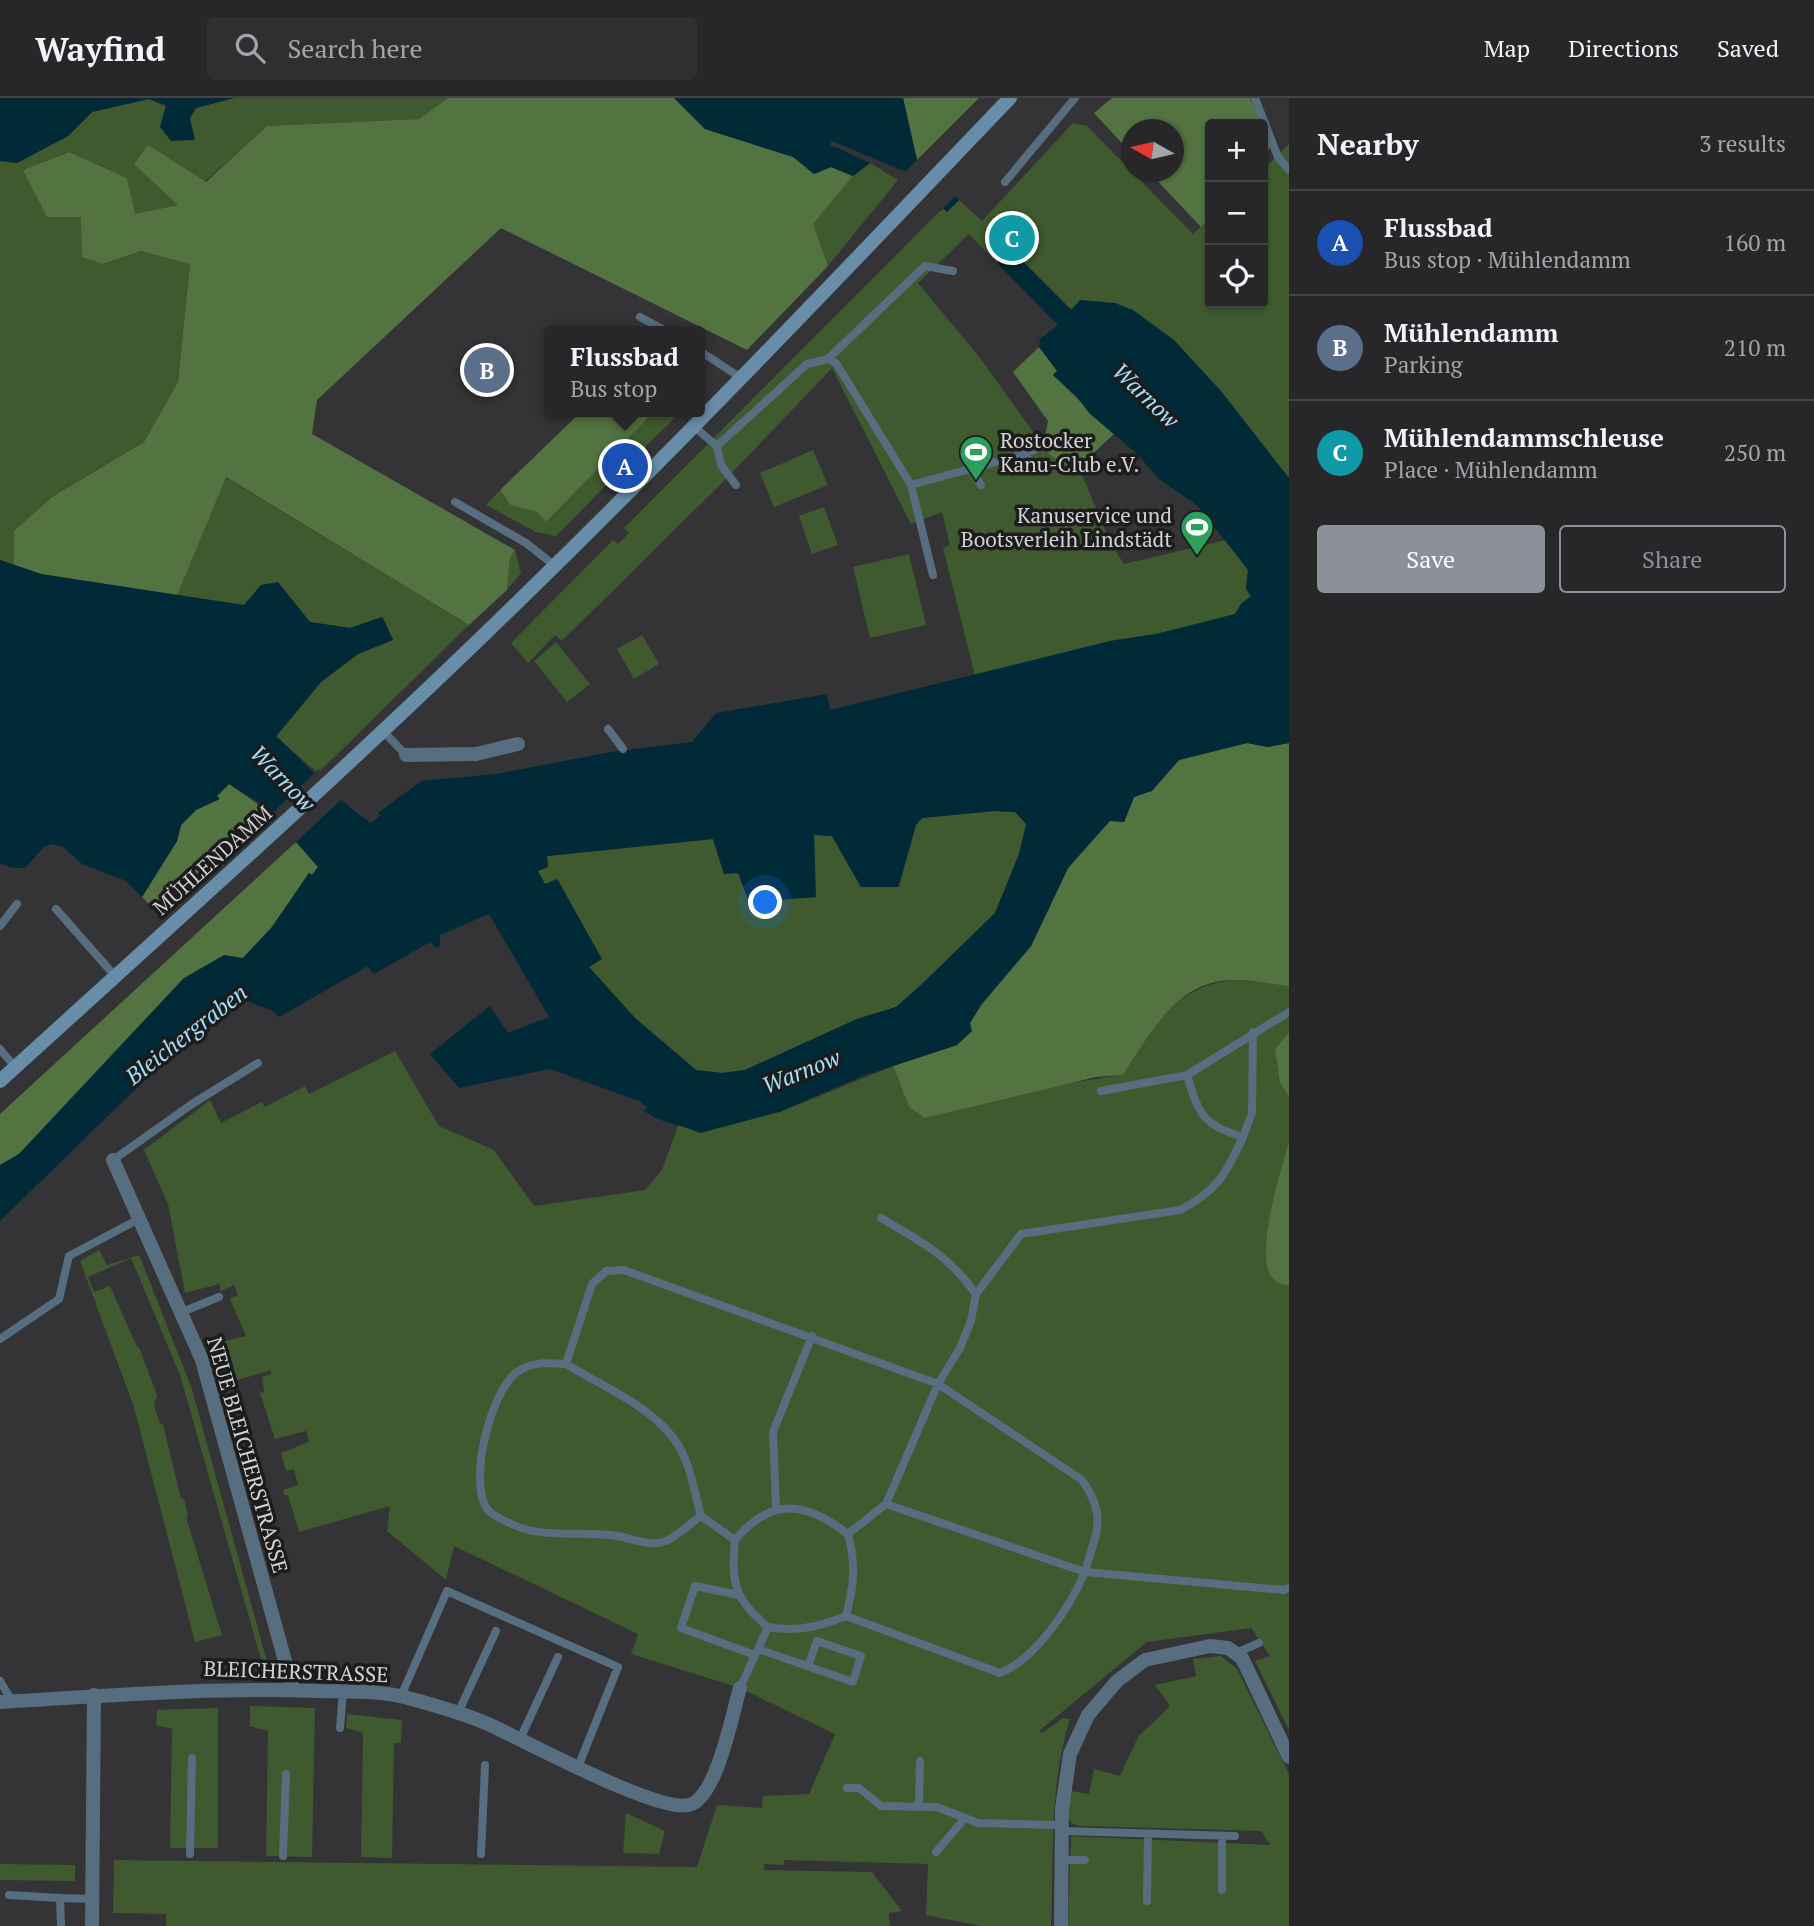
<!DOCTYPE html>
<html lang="en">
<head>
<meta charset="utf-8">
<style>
  body { margin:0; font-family:"PT Serif",serif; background:#2f2f31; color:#f1f3f6 }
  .controls { position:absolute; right:21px; top:21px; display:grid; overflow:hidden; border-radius:7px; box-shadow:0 2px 5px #0004 }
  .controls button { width:63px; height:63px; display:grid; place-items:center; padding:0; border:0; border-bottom:2px solid #434446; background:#272729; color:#f1f3f6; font:35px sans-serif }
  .compass { position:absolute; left:1121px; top:21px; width:63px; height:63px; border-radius:50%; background:#272729; box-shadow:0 2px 5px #0004; rotate:278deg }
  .you { position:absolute; left:766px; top:805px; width:24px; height:24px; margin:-18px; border:5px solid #fff; border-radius:50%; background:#1a73e8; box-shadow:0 0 0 10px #1a73e833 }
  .badge { display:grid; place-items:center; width:46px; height:46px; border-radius:50%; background:#8c9099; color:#fff; font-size:23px; font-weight:700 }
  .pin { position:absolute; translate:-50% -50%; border:4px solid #fff; box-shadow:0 2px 7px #0006 }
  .popup { position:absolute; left:544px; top:228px; width:161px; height:91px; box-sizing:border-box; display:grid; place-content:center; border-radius:7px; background:#272729; filter:drop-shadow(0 2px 5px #0005); font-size:23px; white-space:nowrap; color:#a4a5a8 }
  .popup b { font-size:26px; color:#f1f3f6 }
  .popup::after { content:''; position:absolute; left:50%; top:100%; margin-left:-14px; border:14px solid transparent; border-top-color:#272729 }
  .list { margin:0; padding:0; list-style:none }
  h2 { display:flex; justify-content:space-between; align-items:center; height:91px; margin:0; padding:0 28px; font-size:30px }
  h2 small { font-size:23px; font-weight:400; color:#a4a5a8 }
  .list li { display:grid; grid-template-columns:46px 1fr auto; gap:21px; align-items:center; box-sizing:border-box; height:105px; padding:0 28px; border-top:2px solid #434446 }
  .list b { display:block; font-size:26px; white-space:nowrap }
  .list p { margin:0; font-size:23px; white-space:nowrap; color:#a4a5a8 }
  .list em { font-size:23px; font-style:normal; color:#a4a5a8 }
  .actions { display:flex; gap:14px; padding:21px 28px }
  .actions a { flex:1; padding:16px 0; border:2px solid #8c9099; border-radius:7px; text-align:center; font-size:24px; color:#8c9099 }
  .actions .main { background:#8c9099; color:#fff }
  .icon { flex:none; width:38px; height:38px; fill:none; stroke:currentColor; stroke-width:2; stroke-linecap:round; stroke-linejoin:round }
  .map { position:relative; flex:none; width:1289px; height:1828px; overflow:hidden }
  header { display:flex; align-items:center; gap:42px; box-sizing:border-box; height:98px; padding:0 35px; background:#272729; border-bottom:2px solid #434446 }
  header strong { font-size:33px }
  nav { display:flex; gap:38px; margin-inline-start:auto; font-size:24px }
  .search { width:490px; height:63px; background:#2f2f31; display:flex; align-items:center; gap:18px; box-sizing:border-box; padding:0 24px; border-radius:7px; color:#a4a5a8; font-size:26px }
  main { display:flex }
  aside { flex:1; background:#272729 }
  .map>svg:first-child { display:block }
  .green { fill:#3e5a2e }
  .forest { fill:#537440 }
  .water { fill:#002a37; fill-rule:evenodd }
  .pier { fill:#343437 }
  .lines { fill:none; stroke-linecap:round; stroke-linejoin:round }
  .service { stroke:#566e7f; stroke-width:8 }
  .minor { stroke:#566e7f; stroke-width:14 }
  .secondary { stroke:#678da8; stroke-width:14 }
  .labels { text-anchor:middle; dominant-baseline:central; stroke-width:7; stroke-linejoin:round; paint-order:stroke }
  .poi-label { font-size:21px; fill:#d3d3d5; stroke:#1c1c1d; text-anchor:start }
  .street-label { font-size:21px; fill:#d3d3d5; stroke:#1c1c1d }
  .water-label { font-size:23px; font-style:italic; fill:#a3e0f7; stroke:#1c1c1d }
</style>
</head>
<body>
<header>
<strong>Wayfind</strong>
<div class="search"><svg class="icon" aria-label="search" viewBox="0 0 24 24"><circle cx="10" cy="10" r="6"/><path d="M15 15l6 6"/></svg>Search here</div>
<nav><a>Map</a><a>Directions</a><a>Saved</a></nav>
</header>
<main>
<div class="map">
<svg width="1289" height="1828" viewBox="0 0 1289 1828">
  <rect width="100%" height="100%" fill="#343437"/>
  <path class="green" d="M 234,0 L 448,0 L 419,21 L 268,28 L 178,107 L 134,117 L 127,80 L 69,54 L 23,72 L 81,118 L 103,166 L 141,153 L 190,165 L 178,284 L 144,344 L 52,399 L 14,433 L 14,467 L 0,462 L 0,63 L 17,65 L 68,38 L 92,14 L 149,1 L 190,20 L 196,10 Z
    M 1073,25 L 1087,28 L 1193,136 L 1210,120 L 1210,205 L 1263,205 L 1263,72 L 1289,46 L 1289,380 L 1174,242 L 1072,212 L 1011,151 L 997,165 L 969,136 L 918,185 L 980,260 L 1050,357 L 1083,379 L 1111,446 L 1124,466 L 1226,442 L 1248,472 L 1246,491 L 1251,498 L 1241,506 L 1235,517 L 1156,536 L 1110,543 L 975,578 L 943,450 L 950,447 L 942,414 L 911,426 L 832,270 L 729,378 L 562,543 L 555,537 L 528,565 L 511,545 L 613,442 L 618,446 L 629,435 L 624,430 L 943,110 L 947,114 L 959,102 L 982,123 Z
    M 870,65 L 898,82 L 828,168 L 812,126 L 853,78 Z
    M 654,314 L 681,314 L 635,359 L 631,355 L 617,369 L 620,373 L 556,438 L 536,434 L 486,407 L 500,392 L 510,407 L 537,414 L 546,424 Z
    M 813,352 L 828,387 L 774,409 L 760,375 Z
    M 225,379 L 469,527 L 318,675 L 276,639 L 321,584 L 358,556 L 393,542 L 383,519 L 350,530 L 310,524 L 261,487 L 245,507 L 177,498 Z
    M 824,409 L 838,447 L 812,456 L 799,418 Z
    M 515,452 L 521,475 L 507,492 L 510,460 Z
    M 909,456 L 926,527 L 870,540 L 853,469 Z
    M 642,537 L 659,566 L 634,581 L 617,551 Z
    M 556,544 L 590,586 L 567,604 L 534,563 Z
    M 994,713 L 1015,714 L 1027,726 L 1019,756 L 995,815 L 922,886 L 896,909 L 857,921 L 745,972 L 722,975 L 696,972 L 635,920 L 589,869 L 601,861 L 558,782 L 545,786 L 538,773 L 548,769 L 547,758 L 713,741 L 724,776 L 738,775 L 749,804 L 815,799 L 814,737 L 832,738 L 861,789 L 899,789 L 916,727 L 922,720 Z
    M 1235,882 L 1289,887 L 1289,1632 L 1255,1563 L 1270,1558 L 1251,1530 L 1147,1544 L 1039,1633 L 1042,1635 L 1063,1620 L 1070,1621 C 1049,1688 1054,1759 1051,1828 L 981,1828 L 926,1817 L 928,1766 L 784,1762 L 784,1767 L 764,1766 L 764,1772 L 872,1774 L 902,1813 L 889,1815 L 890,1828 L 166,1828 L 166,1816 L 113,1815 L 114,1762 L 697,1769 L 717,1707 L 762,1710 L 763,1698 L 809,1696 L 835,1636 L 740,1590 L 631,1556 L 638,1536 L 454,1448 L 446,1482 L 387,1433 L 390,1408 L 299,1434 L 288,1397 L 284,1397 L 283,1392 L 298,1387 L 294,1371 L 286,1373 L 281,1355 L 309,1344 L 306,1333 L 275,1341 L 260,1295 L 264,1294 L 262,1279 L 271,1276 L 271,1272 L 222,1287 L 209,1247 L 246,1238 L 230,1201 L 238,1197 L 234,1187 L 221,1193 L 219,1186 L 185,1195 L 168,1106 L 144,1052 L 210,1002 L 221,1025 L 262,1004 L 265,1009 L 305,988 L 309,996 L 395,953 L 439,1028 L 494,1052 L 534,1108 L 645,1092 L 662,1072 L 679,1025 L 780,1014 L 893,968 L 909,1009 L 1123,977 C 1153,931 1175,886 1235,882 Z
    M 99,1152 L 107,1167 L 139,1157 L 191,1288 L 269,1571 L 264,1572 L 180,1277 L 131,1160 L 88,1179 L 94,1194 L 110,1188 L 137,1249 L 139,1249 L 157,1297 L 154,1307 L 160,1326 L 163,1326 L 181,1401 L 184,1401 L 188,1418 L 186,1419 L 222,1537 L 195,1544 L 134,1309 L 80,1163 Z
    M 1221,1558 L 1237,1571 L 1289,1676 L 1289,1828 L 1068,1828 L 1071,1738 L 1270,1747 L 1261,1733 L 1079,1728 L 1071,1725 L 1067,1715 L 1071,1693 L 1089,1696 L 1094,1671 L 1120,1678 L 1138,1639 L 1170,1608 L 1155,1587 L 1196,1578 L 1193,1561 Z
    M 250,1608 L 315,1610 L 312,1759 L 266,1758 L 268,1633 L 250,1628 Z
    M 218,1610 L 218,1750 L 170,1750 L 172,1631 L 156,1627 L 157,1612 Z
    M 347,1616 L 402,1622 L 401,1645 L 394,1645 L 392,1760 L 361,1759 L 363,1635 L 346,1630 Z
    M 626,1715 L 665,1733 L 659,1756 L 623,1755 Z
    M 0,1766 L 75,1767 L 75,1783 L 0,1782 Z"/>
  <path class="forest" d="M 448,0 L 674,0 L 705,31 L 794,59 L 814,76 L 831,69 L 853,78 L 813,126 L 828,168 L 747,252 L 501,130 L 317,302 L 312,336 L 515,452 L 510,460 L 507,492 L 469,527 L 226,379 L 177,498 L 41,476 L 14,467 L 14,433 L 52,399 L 144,344 L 178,284 L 190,166 L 141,153 L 103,166 L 82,159 L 81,119 L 47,119 L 23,72 L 69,54 L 127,80 L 135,116 L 178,107 L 134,66 L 148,47 L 206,84 L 267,28 L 419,21 Z
    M 903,0 L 979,0 L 917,62 Z
    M 1112,0 L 1250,0 L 1273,47 L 1263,57 L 1263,26 L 1210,26 L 1210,120 L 1201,129 L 1149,74 L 1174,74 L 1174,32 L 1132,32 L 1131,55 L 1094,15 Z
    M 1039,249 L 1058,273 L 1053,277 C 1075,297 1092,317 1115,335 L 1074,373 L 1050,357 L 1043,348 L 1048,323 L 1013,274 Z
    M 581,314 L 654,314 L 546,424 L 537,414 L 510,407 L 500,392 Z
    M 1247,645 L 1268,649 L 1289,645 L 1289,888 C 1271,886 1252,882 1234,882 C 1178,881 1150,936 1123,977 L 1096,979 L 925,1020 L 909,1009 L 893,968 L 957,947 L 981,907 L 1031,848 L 1068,770 L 1110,722 L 1124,724 L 1134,699 L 1152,692 L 1179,662 Z
    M 229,686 L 270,715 L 158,815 L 142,799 L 177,743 L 181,727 L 196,712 L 219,700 L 217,698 Z
    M 296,744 L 318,769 L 312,777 L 309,775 L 272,829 L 243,860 L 184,880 L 19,1056 L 0,1067 L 0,1016 Z
    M 1289,935 L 1289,1022 L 1289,998 L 1280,985 L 1275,951 Z
    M 1289,1044 L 1289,1188 C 1281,1186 1275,1184 1271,1178 C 1255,1154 1281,1072 1289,1044 Z"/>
  <path class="water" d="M 0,0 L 234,0 L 196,10 L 190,20 L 195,42 L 171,43 L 160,29 L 166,7 L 149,1 L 92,14 L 68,38 L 17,65 L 0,63 Z
    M 674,0 L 903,0 L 917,62 L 959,102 L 947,114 L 906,74 L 832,43 L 831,47 L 870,65 L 853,78 L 831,69 L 814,76 L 793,59 L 705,31 Z
    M 1010,151 L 1071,212 L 1080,202 L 1115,205 L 1133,212 L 1174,242 L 1221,293 L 1289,380 L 1289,645 L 1268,649 L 1247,645 L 1179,662 L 1152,693 L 1134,699 L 1124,724 L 1110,723 L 1068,770 L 1031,848 L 981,907 L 970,925 L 972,933 L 957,947 L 863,978 L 779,1014 L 700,1035 C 680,1026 662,1026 644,1013 L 647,1009 L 639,1003 L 550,971 L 459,990 L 430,956 L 490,908 L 508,935 L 549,919 L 489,816 L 440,837 L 440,848 L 436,850 L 430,844 L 374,876 L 368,868 L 279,919 L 273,913 L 244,902 L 149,978 L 0,1123 L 0,1067 L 19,1056 L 184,880 L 224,857 L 243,860 L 272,829 L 309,775 L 312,777 L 318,769 L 266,709 L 229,686 L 217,698 L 220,701 L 196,712 L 181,727 L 177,743 L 142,799 L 126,783 L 82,766 L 63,749 L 51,746 L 44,749 L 25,770 L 12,770 L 0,765 L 0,462 L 41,476 L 244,507 L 261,487 L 278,484 L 310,524 L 350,530 L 382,519 L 393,542 L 358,556 L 321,584 L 276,638 C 308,667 336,702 371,725 L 381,717 L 378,715 L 421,683 L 496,676 L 611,654 L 692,644 L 716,615 L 827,596 L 830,612 L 1110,543 L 1156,536 L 1235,516 L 1241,506 L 1251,498 L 1246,491 L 1248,472 L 1198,408 L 1159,381 L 1136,355 L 1089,315 L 1078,300 L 1053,277 L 1057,273 L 1039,249 L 1040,241 L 1058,227 L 997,165 ZM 994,713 L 1015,714 L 1026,726 L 1019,756 L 995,815 L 922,886 L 896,909 L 857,921 L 745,972 L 722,975 L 696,972 L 635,920 L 589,869 L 602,861 L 557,781 L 545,786 L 538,773 L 548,769 L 547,758 L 713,741 L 724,776 L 738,775 L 749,804 L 816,799 L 814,737 L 832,738 L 861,789 L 898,789 L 916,727 L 922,720 Z"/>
  <path class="pier" d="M 832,43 L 905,74 L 920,59 L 958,95 L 941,113 L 904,77 L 830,47 Z
    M 319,671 L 344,699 L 294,746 L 269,718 Z"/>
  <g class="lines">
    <path class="service" d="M 1255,0 L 1278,59 L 1289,72
      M 1005,84 L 1075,0
      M 640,219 L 666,233
      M 700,253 L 741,280
      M 828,261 L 836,265 L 911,387 L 1021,357 L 1038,367
      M 693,328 L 717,348 L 721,367 L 736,387
      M 717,348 L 807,266 L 828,261 L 925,168 L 953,173
      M 1021,357 L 1043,348
      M 971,371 L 981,387
      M 911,387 L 933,477
      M 455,404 L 526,445 L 555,468
      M 608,631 L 623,651
      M 383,633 L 406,657
      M 56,811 L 115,878
      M 0,828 L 17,806
      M 0,951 L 15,969
      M 1101,993 L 1187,977
      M 1243,1039 L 1252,1015 L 1253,934
      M 113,1062 L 192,1006 L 258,965
      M 976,1196 L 1021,1136 L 1180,1112 C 1217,1093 1226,1076 1243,1039 C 1202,1026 1199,1017 1187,977 L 1289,914
      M 182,1214 L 219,1199
      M 0,1241 L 59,1201 L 69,1158 L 139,1121
      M 566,1266 C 550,1265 535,1263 520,1272 C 491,1288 466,1389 489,1413 C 496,1420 517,1429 528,1432 C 556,1439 589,1433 618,1438 C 634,1441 650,1449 666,1443 C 677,1438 690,1426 701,1418
      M 776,1410 L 773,1334 L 812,1238
      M 735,1442 C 771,1399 805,1403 848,1436
      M 739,1497 L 695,1488 L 681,1530 L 755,1557
      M 846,1518 L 1000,1575 C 1036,1561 1070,1509 1085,1474 L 886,1406
      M 768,1529 C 797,1534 818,1529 846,1518 C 854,1488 856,1466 848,1436 L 886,1406 L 938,1286 L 960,1250 L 971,1223 L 976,1196 C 947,1156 923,1145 881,1120
      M 758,1551 L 853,1584 L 861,1558 L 817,1543 L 808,1568
      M 1236,1555 L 1259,1545
      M 0,1583 L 12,1603
      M 740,1590 L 768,1529 C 734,1501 731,1485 735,1442 L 701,1418 C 694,1393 690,1362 674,1341 C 649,1307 602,1288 566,1266 L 592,1186 L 606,1173 L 624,1172 L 938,1286 L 1082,1382 C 1108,1419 1096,1434 1085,1474 L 1284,1492 L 1289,1490
      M 401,1598 L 447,1493 L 618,1569 L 578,1669
      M 458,1615 L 496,1533
      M 340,1630 L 343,1594
      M 520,1641 L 558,1559
      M 847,1690 L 859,1690 L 881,1708 L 937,1709 L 978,1725 L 1062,1727
      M 919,1709 L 920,1663
      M 1062,1733 L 1235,1738
      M 936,1754 L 965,1720
      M 190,1756 L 192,1660
      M 481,1756 L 485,1667
      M 283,1758 L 286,1676
      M 1062,1762 L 1085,1762
      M 1222,1792 L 1222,1738
      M 9,1797 L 60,1800 L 61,1828
      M 60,1800 L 92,1801
      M 1147,1803 L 1148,1736"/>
    <path class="minor" d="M 406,657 L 476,656 L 518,646
      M 113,1062 L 202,1262 L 293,1592
      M 0,1604 C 106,1598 211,1589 318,1593 C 347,1594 380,1592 408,1600 C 434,1607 463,1615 488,1626 C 524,1642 657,1715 689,1707 C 717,1700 732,1616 740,1590
      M 92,1828 L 94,1597
      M 1061,1828 L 1062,1711 L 1070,1656 L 1088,1617 L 1117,1583 L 1145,1562 L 1210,1548 L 1228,1550 L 1242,1560 L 1289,1659"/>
    <path class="secondary" d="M 0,983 C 178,821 358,661 530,492 C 694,332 852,165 1010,0"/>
  </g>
  <defs>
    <symbol id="stadium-pin" viewBox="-11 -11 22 30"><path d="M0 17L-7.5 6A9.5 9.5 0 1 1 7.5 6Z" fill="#2e9e5b" stroke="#1c1c1d"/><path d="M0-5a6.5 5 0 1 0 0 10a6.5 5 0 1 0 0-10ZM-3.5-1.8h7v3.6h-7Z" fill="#fff"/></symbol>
  </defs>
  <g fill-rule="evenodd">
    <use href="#stadium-pin" x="957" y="335" width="38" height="52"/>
    <use href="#stadium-pin" x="1178" y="410" width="38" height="52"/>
  </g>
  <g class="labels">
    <g class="poi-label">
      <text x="1000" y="342">Rostocker<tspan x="1000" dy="24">Kanu-Club e.V.</tspan></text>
      <text x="1172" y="417" text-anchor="end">Kanuservice und<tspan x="1172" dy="24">Bootsverleih Lindstädt</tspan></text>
    </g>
    <g class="street-label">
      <text transform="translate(212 762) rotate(-42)">MÜHLENDAMM</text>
      <text transform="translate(248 1357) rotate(74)">NEUE BLEICHERSTRASSE</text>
      <text transform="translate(296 1573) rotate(2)">BLEICHERSTRASSE</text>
    </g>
    <g class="water-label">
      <text transform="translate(1146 297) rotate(44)">Warnow</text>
      <text transform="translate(283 680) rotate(46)">Warnow</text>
      <text transform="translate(186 936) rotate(-38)">Bleichergraben</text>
      <text transform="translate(801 973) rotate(-22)">Warnow</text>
    </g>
  </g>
</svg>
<div class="controls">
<button>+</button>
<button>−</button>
<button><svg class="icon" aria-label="locate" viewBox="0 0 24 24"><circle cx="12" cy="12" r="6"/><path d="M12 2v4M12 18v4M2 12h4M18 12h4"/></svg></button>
</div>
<svg class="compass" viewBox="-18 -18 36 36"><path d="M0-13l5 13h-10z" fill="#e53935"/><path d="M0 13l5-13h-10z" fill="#a4a5a8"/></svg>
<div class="you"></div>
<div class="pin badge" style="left:625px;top:368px;background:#1a4fb4">A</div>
<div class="popup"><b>Flussbad</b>Bus stop</div>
<div class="pin badge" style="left:487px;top:272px;background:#5c6f8a">B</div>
<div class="pin badge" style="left:1012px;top:140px;background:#0f9aa8">C</div>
</div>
<aside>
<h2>Nearby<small>3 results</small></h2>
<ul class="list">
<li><span class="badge" style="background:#1a4fb4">A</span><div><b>Flussbad</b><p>Bus stop · Mühlendamm</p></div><em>160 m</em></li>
<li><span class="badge" style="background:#5c6f8a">B</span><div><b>Mühlendamm</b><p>Parking</p></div><em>210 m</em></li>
<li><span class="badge" style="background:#0f9aa8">C</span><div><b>Mühlendammschleuse</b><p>Place · Mühlendamm</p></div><em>250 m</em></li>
</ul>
<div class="actions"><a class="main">Save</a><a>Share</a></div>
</aside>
</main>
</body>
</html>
